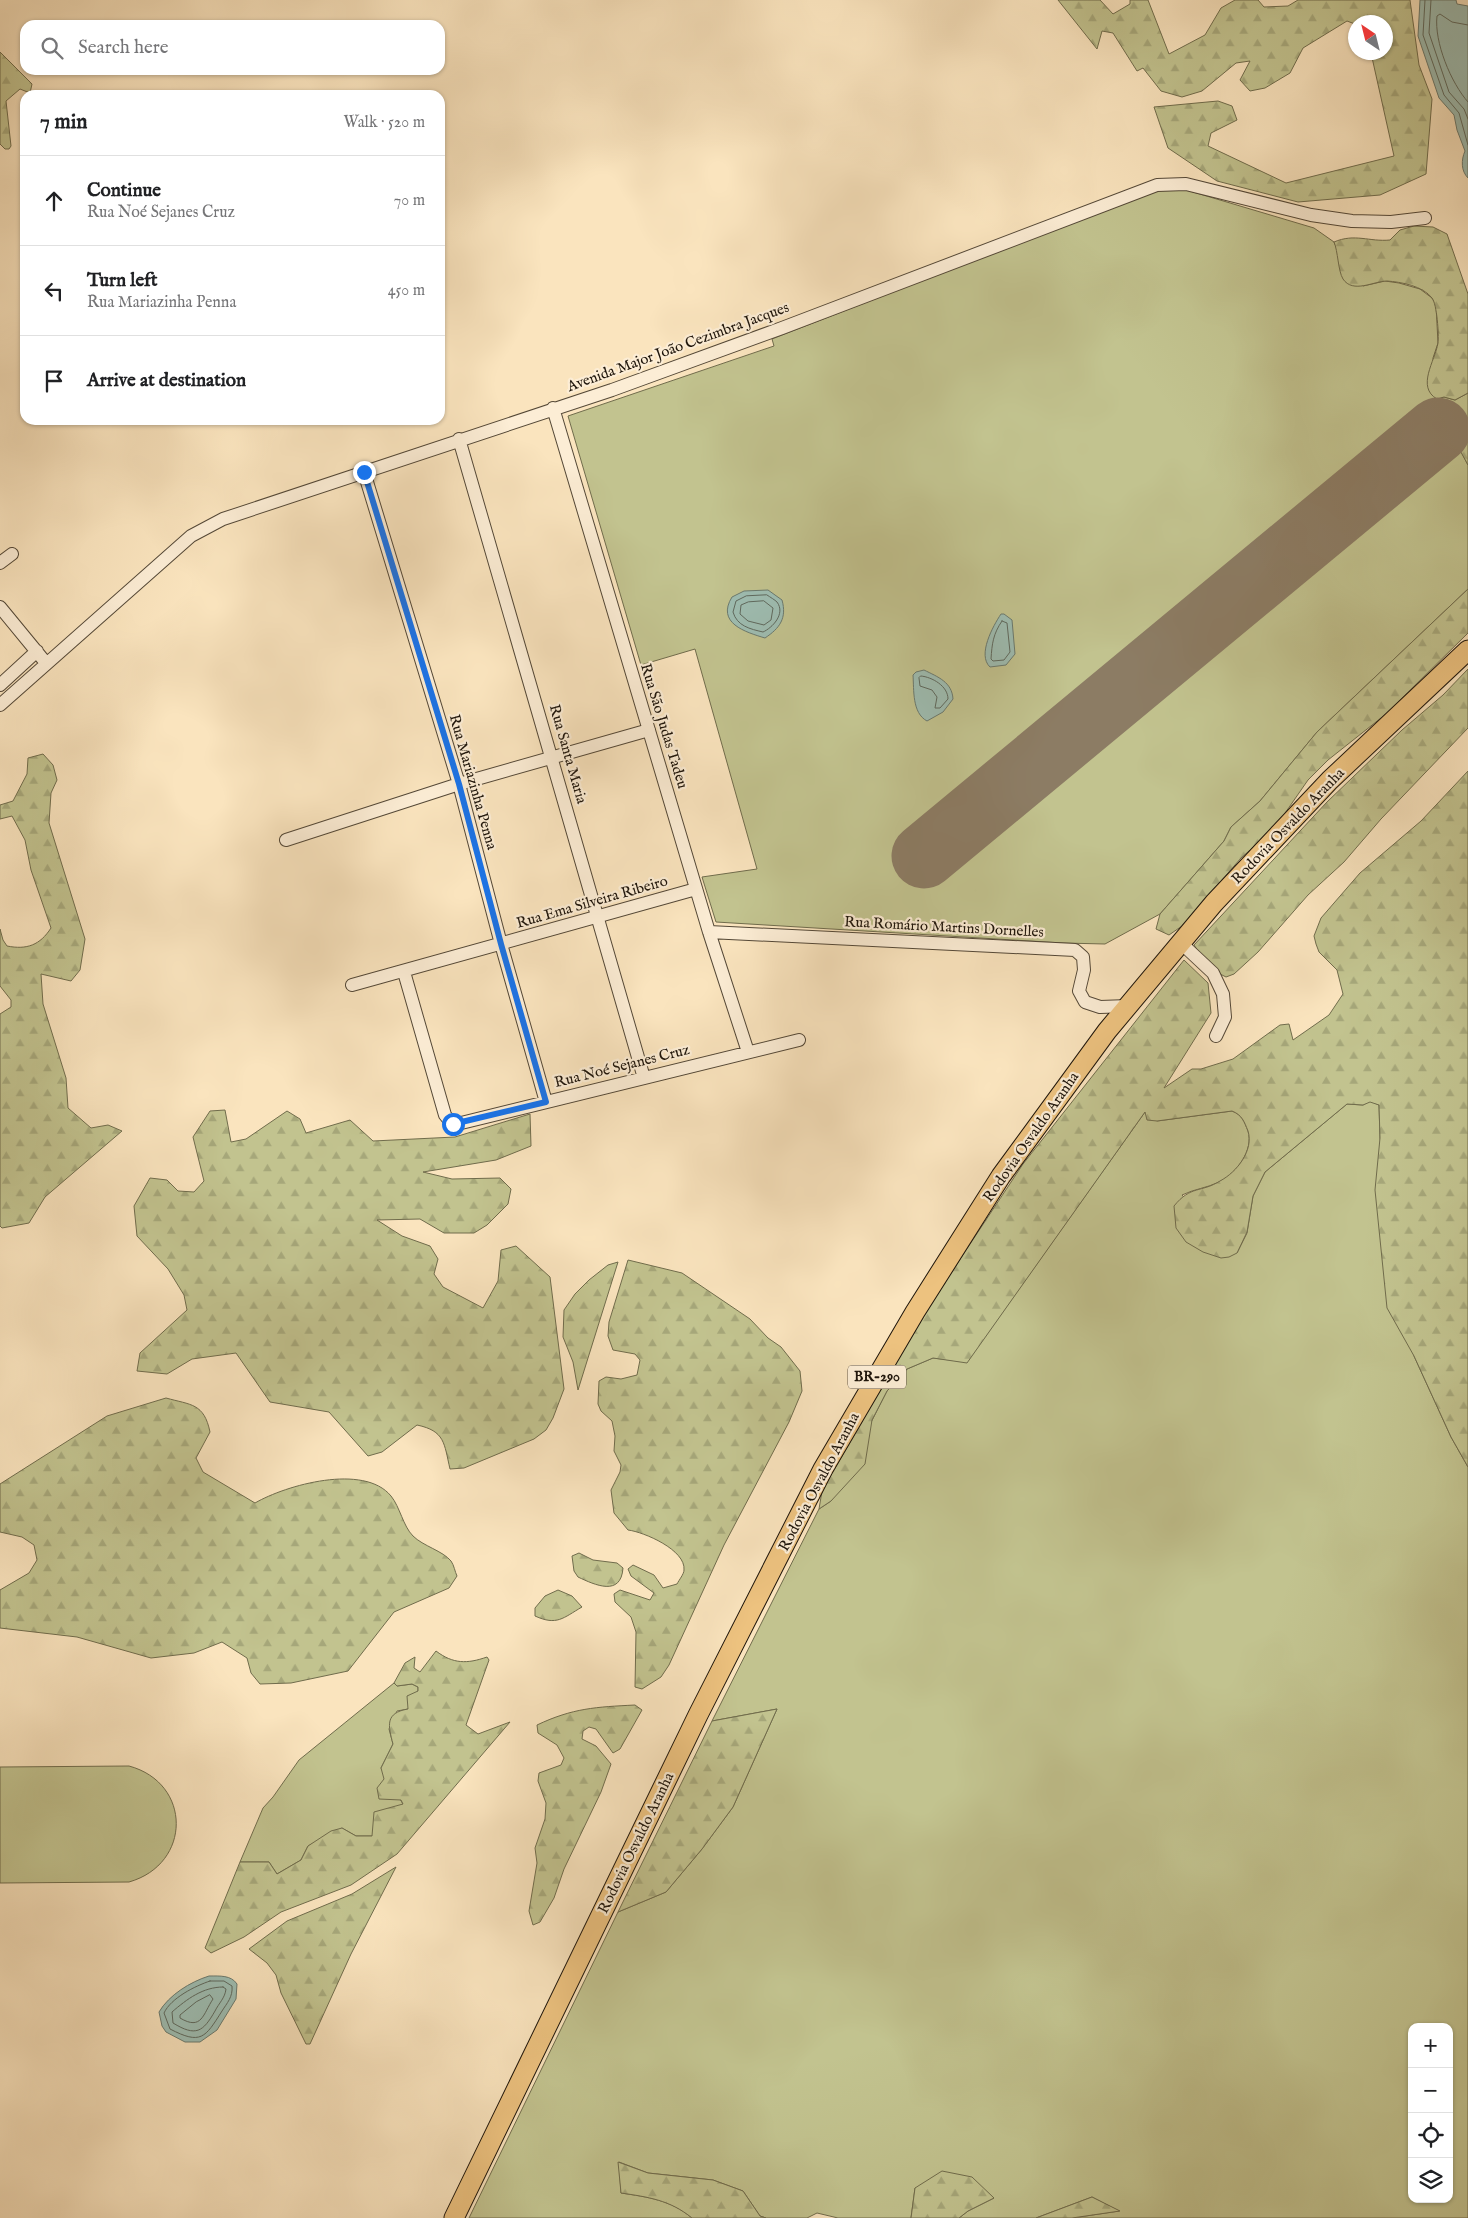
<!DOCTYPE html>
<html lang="en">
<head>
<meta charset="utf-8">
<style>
  body { margin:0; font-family:"IM FELL English",serif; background:#f6f6f6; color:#202124 }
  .controls { position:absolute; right:15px; bottom:15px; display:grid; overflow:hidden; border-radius:10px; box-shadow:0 1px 4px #0004 }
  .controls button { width:45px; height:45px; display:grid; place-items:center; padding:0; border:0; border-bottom:1px solid #e0e0e0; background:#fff; color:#202124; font:25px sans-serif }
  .compass { position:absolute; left:1348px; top:15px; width:45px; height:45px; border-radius:50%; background:#fff; box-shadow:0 1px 4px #0004; rotate:325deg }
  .stop { position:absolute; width:15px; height:15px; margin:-11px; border:4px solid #1a73e8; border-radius:50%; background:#fff }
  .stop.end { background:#1a73e8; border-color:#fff; box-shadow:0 1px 5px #0008 }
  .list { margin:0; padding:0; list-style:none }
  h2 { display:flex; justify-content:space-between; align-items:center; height:65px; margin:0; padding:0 20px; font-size:21px }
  h2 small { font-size:16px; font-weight:400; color:#757577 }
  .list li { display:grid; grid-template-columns:32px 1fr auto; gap:15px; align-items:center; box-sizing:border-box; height:90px; padding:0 20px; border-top:1px solid #e0e0e0 }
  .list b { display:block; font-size:19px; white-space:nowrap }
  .list p { margin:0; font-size:16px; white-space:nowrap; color:#757577 }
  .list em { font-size:16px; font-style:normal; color:#757577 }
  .icon { flex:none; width:28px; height:28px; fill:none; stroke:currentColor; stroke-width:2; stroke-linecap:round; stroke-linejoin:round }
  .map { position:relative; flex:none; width:1468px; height:2218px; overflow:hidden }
  .search { position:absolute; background:#fff; box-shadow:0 1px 4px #0004; left:20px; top:20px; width:425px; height:55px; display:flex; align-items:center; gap:12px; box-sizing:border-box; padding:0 18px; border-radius:15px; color:#757577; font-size:19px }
  .panel { position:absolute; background:#fff; box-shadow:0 1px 4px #0004; left:20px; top:90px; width:425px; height:335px; border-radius:15px }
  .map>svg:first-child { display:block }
  .green { fill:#c2c38f; stroke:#706c4c; fill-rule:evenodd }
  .forest { fill:url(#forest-firs); stroke:#706c4c }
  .water { fill:#9ebeb3; stroke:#6a7a6f }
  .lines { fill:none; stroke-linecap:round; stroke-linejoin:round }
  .shore { stroke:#5e695e; stroke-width:1 }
  .runway { stroke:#8c7c64; stroke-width:65 }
  .minor-casing { stroke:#544837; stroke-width:14 }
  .highway-casing { stroke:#1d140a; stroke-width:21 }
  .minor { stroke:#fcedd5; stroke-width:12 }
  .highway { stroke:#edc27f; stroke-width:19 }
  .route { stroke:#1a73e8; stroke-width:6 }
  .labels { text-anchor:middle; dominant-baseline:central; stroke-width:4.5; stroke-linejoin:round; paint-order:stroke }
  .shield { fill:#fcedd5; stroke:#605547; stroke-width:1 }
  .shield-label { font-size:14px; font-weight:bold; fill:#1d140a }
  .street-label { font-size:15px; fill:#1d140a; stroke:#fcedd5 }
</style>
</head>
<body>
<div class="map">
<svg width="1468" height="2218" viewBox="0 0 1468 2218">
  <defs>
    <pattern id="forest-firs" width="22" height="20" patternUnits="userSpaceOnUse" patternTransform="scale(1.25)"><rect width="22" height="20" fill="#c2c38f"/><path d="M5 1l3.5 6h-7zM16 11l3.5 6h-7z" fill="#a6a77a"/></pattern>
  </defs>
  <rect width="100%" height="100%" fill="#fae4be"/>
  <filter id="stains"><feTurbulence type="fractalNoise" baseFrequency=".004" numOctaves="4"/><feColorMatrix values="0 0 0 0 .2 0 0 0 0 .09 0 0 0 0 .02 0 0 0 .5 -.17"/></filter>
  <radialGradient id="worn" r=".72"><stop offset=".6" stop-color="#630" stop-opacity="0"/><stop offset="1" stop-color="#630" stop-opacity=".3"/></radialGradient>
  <path class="green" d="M 1156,189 L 1183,189 L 1314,228 L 1334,242 L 1337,249 L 1363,286 L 1385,281 L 1399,283 L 1420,289 L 1432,298 L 1436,305 L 1438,343 L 1433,358 L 1437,399 L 1444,397 L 1455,400 L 1468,393 L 1468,435 L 1458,445 L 1468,465 L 1468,589 L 1317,732 L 1260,801 L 1231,827 L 1224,841 L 1160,914 L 1105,944 L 1063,943 L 716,922 L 702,877 L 757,869 L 695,649 L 641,665 L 568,416 L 774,346 L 772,339 Z
    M 1370,1101 L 1379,1105 L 1380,1138 L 1414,1356 L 1451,1437 L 1468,1467 L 1468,2218 L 1072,2218 L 1119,2211 L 1092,2197 L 1036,2218 L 959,2218 L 968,2211 L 994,2198 L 915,2188 L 911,2218 L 838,2218 L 817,2213 L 807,2218 L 766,2218 L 760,2216 L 743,2191 L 713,2180 L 648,2173 L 619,2162 L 621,2193 C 648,2197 671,2200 692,2218 L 469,2218 L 618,1912 L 666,1892 L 702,1849 L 733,1807 L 777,1709 L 712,1721 L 819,1509 L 831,1501 L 887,1391 L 907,1369 L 933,1358 L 967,1362 L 1145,1112 L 1157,1121 L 1232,1111 C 1242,1115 1244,1121 1248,1131 C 1254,1150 1236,1174 1219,1182 C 1207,1188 1194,1189 1182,1195 L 1237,1253 L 1247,1233 L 1253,1196 L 1265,1172 L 1347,1104 L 1363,1105 ZM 1412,2027 L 1449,2027 L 1449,2199 L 1412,2199 Z
    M 394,1683 L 397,1686 L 412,1684 L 418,1687 L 418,1691 L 408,1709 L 397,1711 L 389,1729 L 393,1744 L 381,1768 L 403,1804 L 372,1836 L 356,1836 L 342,1828 L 308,1846 L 301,1860 L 277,1874 L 269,1862 L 240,1862 L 263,1808 L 273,1797 L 299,1760 Z
    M 129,1766 C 192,1783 192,1864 129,1882 L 0,1883 L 0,1767 Z"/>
  <path class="forest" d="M 1058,0 L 1100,0 L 1113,14 L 1130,4 L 1130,0 L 1148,0 L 1169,54 L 1205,35 L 1221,8 L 1235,0 L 1258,0 L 1264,7 L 1288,6 L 1298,0 L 1410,0 L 1419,65 L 1432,99 L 1426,174 L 1380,195 L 1298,202 L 1217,181 L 1168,148 L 1154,107 L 1218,101 L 1232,106 L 1237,120 L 1211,133 L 1208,146 L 1286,183 L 1394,156 L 1371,53 L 1386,52 L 1386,22 L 1355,24 L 1347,21 L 1303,48 L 1290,73 L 1265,88 L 1250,91 L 1240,80 L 1250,61 L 1236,63 L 1202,91 L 1182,97 L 1161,91 L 1143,68 L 1137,71 L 1113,33 L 1102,31 L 1097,49 Z
    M 0,52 L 32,84 L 30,93 L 20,89 L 6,101 L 11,146 L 9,149 L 5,149 L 0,144 Z
    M 1414,226 L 1433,227 L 1447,234 L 1468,294 L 1468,393 L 1455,400 L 1444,397 L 1437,399 C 1416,387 1435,361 1438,343 C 1439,335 1437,304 1432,298 C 1423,286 1401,282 1387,281 C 1374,281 1353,294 1343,279 C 1338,271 1338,251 1334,242 C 1355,233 1369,242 1390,240 L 1400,230 Z
    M 1468,435 L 1468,465 L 1457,445 Z
    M 1468,589 L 1468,633 L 1386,714 L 1328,760 L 1308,780 L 1274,829 L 1241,858 L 1182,926 L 1169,935 L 1156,929 L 1160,914 L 1224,841 L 1231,827 L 1260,801 L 1317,732 Z
    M 1468,669 L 1468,728 L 1381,819 L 1344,862 L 1308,895 L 1258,952 L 1234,974 L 1226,977 C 1212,971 1202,957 1194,945 L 1327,802 L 1402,730 L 1443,695 Z
    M 43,754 L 53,765 L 57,780 L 51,793 L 49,823 L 85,939 L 80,970 L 71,981 L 41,974 L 43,1004 L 66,1078 L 68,1108 L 91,1128 L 108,1125 L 122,1131 L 45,1197 L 29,1223 L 2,1228 L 0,1226 L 0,1014 L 11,1007 L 11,1000 L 0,986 L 0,929 L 3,940 L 7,946 C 27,950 40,945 51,928 L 31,870 L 25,840 L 12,816 L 0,819 L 0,805 L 13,801 L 27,774 L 28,758 Z
    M 1468,771 L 1468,1467 L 1451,1437 L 1414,1356 L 1387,1308 L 1375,1190 L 1380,1138 L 1379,1105 L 1370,1102 L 1363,1105 L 1347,1104 L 1265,1172 L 1253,1196 L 1247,1232 L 1237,1253 L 1229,1257 L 1221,1258 L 1203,1252 L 1186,1242 L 1176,1228 L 1174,1206 C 1191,1185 1201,1193 1220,1181 C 1237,1172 1254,1150 1248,1131 C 1244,1121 1242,1115 1232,1111 L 1157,1121 L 1147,1120 L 1145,1112 L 967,1363 L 933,1358 L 907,1369 L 887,1391 L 872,1420 L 865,1464 L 831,1501 L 819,1509 L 822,1491 L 923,1315 L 1023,1164 L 1184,960 L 1208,983 L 1211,1013 L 1164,1088 L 1192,1069 L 1201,1069 L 1233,1059 L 1280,1025 L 1289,1024 L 1293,1040 L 1329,1015 L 1343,994 L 1337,970 L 1319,952 L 1316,944 L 1314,936 L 1321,918 L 1360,873 L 1421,821 Z
    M 225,1110 L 231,1142 L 246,1139 L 287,1111 L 300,1119 L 306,1133 L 350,1120 L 373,1141 L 455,1137 L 530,1114 L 531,1146 L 496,1160 L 423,1172 L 452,1179 L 500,1178 L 511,1189 L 508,1204 L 487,1225 L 474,1233 L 444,1233 L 420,1219 L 377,1220 L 402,1236 L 430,1246 L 438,1259 L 434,1274 L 443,1287 L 483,1308 L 498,1281 L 501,1250 L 516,1246 L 550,1277 L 564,1389 L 553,1418 L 546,1430 L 534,1439 L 464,1468 L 450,1469 C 444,1443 445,1431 417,1425 L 382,1452 L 368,1456 L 329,1412 L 270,1402 L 236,1353 L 192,1359 L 167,1374 L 137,1371 L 140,1353 L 187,1310 L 184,1295 L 168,1269 L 137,1236 L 134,1206 L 150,1178 L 167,1180 L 178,1191 L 194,1192 L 204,1181 L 193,1137 L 210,1111 Z
    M 628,1260 L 682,1273 L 750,1319 L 768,1338 L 781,1347 L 800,1371 L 802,1391 L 789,1422 L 724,1545 L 669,1665 L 661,1677 L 642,1689 L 635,1687 L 636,1632 L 631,1617 L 615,1602 L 614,1594 L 620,1590 L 650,1600 L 654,1593 L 631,1576 L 628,1569 L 633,1565 L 654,1575 L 663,1588 L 677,1584 C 679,1580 684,1574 684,1570 C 686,1550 644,1532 628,1530 L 614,1513 L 611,1490 L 620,1472 L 621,1465 L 614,1451 L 615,1436 L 612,1421 L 601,1411 L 598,1404 L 599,1381 L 606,1377 L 621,1379 L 637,1375 L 640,1360 L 635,1354 L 613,1350 L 608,1336 L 609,1322 Z
    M 618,1262 L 578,1390 L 573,1362 L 563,1337 L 564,1310 L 575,1294 L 589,1280 L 608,1265 Z
    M 166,1398 C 191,1405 204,1403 210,1432 L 196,1458 L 203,1472 L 255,1503 C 286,1485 364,1463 391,1496 C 400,1507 403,1526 413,1536 C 423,1546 443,1551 451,1561 C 454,1565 455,1572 457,1576 L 449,1588 L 394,1612 L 348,1671 L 291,1683 L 260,1684 L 251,1673 L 247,1658 L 222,1642 L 194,1653 L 151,1658 L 77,1637 L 0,1628 L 0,1590 L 29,1573 L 37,1560 L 34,1545 L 22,1537 L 0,1532 L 0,1484 L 107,1416 Z
    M 579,1553 L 593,1560 L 617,1563 L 623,1568 C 621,1597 595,1585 578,1577 L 574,1571 L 572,1556 Z
    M 558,1590 L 572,1596 L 582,1607 C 563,1618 557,1626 535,1616 L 535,1608 L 545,1596 Z
    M 436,1651 C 453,1664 467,1664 487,1657 L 489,1660 L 466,1725 L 478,1734 L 510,1722 L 397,1854 L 351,1885 L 281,1912 L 244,1937 L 211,1953 L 205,1948 L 240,1862 L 269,1862 L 277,1874 L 301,1860 L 308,1846 L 331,1831 L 342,1828 L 356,1836 L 372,1836 L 374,1812 L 403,1804 L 401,1800 L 379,1799 L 377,1788 L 384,1779 L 381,1768 L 393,1744 C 388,1725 385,1713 408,1709 L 407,1696 L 418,1691 L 418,1687 L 412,1684 L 397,1686 L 394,1683 L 405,1663 L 415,1657 L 414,1668 L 420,1672 Z
    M 635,1705 L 642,1710 L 620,1749 L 613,1753 L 596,1729 L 589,1727 L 583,1731 L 582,1739 L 596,1746 L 611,1764 L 601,1792 L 564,1869 L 554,1898 L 540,1922 L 533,1925 L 529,1911 L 537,1863 L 535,1848 L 545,1819 L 546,1803 L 538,1781 L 539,1773 L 561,1765 L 564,1758 L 557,1745 L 538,1733 L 537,1725 C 573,1708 596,1707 635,1705 Z
    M 777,1709 L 733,1807 L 702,1849 L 666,1892 L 618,1912 L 712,1721 Z
    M 396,1867 L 351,1954 L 310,2044 L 306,2044 L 281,1993 L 276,1975 L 267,1963 L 249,1949 L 287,1921 L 352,1894 Z
    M 618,2162 L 648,2173 L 713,2180 L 743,2191 L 760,2216 L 766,2218 L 692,2218 C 670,2200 648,2197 621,2193 Z
    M 942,2171 L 972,2177 L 994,2198 L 968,2211 L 959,2218 L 911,2218 L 915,2188 Z
    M 1092,2197 L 1120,2211 L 1072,2218 L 1036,2218 Z"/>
  <path class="water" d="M 1420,0 L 1456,0 L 1457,4 L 1468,6 L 1468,178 C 1461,171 1461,160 1465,151 L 1457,130 L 1454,115 L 1439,98 L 1418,36 Z
    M 768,590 L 782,600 C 787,618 780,628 765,638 C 745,632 716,623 732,597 L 744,591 Z
    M 1001,614 L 1004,614 L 1012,620 L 1015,654 L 1006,665 L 990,667 C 977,655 993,626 1001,614 Z
    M 924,670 C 938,677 952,682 953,699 L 943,712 L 927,721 C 912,713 914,690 913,675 L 916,672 Z
    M 209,1976 C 220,1976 231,1975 237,1984 L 236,1999 L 217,2030 L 200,2042 L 185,2042 L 166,2032 L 162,2026 L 159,2012 C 169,1995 190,1982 209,1976 Z"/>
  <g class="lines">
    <path class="shore" d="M 1425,0 L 1423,35 L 1444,95 L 1459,113 L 1468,145
      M 1431,0 L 1429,33 L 1449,92 L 1464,109 L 1468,119
      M 1468,25 L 1452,22 L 1440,14 L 1437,16 C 1434,42 1451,83 1468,102
      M 767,595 C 770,597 775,600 777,602 C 786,614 772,628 763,632 C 750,629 737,626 733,612 L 736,601 L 746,596 Z
      M 764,601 L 773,608 L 771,620 L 764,625 L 748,621 L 740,614 L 741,605 L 748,602 Z
      M 1002,621 L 1007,623 L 1010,652 L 1004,660 L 993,661 L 991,659 C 992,644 993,634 1002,621 Z
      M 921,676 C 932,677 948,686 948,699 L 940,708 L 935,708 L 937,697 L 932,690 L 920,686 L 919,678 Z
      M 210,1981 L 224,1981 L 232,1986 C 233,1997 227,2003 222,2011 C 205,2038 201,2045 170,2029 L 164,2013 C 171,1998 195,1986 210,1981 Z
      M 223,1987 L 226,1989 C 225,1998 219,2003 215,2011 C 203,2032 196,2037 173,2023 L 172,2012 C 187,1999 203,1987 223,1987 Z
      M 210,1995 L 213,1999 C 203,2014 202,2031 180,2018 L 180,2015 L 196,2002 Z"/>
    <path class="runway" d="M 924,856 L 1438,430"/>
    <defs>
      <path id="minor" d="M 553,408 L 709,932 L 748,1052
        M 459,439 L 644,1078
        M 364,472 L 459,784 L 501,944 L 546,1102
        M 0,563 L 12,554
        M 0,607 L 46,663
        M 0,685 L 37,651
        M 0,705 L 191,536 L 223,519 L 612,390 L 782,328 L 1157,185 L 1186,184 L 1311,215 L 1352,221 L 1391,222 L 1425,218
        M 286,840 L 459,784 L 649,730
        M 709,932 L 1075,950 L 1083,957 L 1084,970 L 1079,991 L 1085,1002 L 1100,1007 L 1128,1006
        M 1181,943 L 1213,973 L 1223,994 L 1225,1017 L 1216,1036
        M 404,972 L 445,1115 L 453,1125 L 799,1040
        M 352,985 L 696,889"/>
      <path id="highway" d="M 454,2218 L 698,1715 L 823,1469 L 915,1312 L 1001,1176 L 1107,1031 L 1214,903 L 1330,780 L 1468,650"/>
    </defs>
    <use href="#minor" class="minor-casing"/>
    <use href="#highway" class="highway-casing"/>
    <use href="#minor" class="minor"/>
    <use href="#highway" class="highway"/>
  </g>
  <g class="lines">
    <path class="route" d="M 364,472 L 459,784 L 501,944 L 546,1102 L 453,1124"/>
  </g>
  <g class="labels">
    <rect class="shield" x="848" y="1365.5" width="58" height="23" rx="4"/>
    <g class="shield-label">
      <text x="877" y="1377">BR-290</text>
    </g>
    <g class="street-label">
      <text transform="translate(678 347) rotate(-20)">Avenida Major João Cezimbra Jacques</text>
      <text transform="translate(664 726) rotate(73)">Rua São Judas Tadeu</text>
      <text transform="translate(568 754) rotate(74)">Rua Santa Maria</text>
      <text transform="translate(473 782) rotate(74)">Rua Mariazinha Penna</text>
      <text transform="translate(1288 826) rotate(-46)">Rodovia Osvaldo Aranha</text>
      <text transform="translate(592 902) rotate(-16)">Rua Ema Silveira Ribeiro</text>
      <text transform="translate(944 927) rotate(3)">Rua Romário Martins Dornelles</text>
      <text transform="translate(622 1066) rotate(-14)">Rua Noé Sejanes Cruz</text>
      <text transform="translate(1031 1137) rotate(-55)">Rodovia Osvaldo Aranha</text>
      <text transform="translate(819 1482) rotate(-62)">Rodovia Osvaldo Aranha</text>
      <text transform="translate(636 1843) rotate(-64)">Rodovia Osvaldo Aranha</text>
    </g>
  </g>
  <rect width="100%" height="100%" filter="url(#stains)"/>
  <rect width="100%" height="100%" fill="url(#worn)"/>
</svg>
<div class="controls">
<button>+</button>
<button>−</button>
<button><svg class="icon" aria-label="locate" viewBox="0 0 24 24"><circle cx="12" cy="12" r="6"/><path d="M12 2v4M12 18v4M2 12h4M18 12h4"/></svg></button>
<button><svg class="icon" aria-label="layers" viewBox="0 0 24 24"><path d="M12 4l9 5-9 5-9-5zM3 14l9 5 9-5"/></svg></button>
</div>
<svg class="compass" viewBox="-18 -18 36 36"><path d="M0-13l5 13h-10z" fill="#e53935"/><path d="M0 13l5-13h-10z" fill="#757577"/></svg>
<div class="stop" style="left:453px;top:1124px"></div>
<div class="stop end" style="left:364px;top:472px"></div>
<div class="search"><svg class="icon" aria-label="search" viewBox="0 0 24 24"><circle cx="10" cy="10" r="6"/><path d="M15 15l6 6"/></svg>Search here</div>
<section class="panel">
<h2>7 min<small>Walk · 520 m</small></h2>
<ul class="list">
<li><svg class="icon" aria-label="ahead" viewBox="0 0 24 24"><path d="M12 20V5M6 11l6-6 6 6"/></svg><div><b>Continue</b><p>Rua Noé Sejanes Cruz</p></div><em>70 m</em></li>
<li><svg class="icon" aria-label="left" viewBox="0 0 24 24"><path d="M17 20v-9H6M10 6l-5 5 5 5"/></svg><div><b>Turn left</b><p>Rua Mariazinha Penna</p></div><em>450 m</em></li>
<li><svg class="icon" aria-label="arrive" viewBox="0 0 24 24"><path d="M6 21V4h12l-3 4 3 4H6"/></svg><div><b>Arrive at destination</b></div></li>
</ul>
</section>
</div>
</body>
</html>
